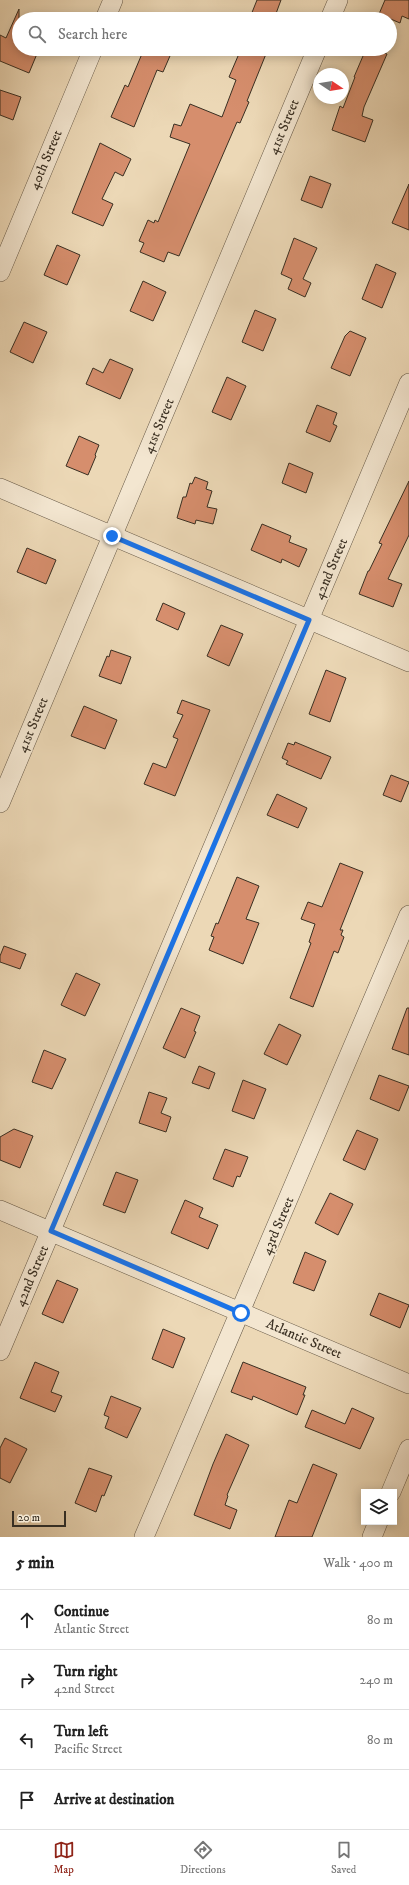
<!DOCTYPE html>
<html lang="en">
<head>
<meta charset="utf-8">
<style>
  body { margin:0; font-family:"IM FELL DW Pica",serif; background:#f6f6f6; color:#222 }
  .controls { position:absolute; right:12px; bottom:12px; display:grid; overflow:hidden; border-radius:0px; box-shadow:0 2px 10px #0003 }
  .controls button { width:36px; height:36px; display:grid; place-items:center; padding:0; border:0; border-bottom:1px solid #e0e0e0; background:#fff; color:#222; font:20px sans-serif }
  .compass { position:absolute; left:313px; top:68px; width:36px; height:36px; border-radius:50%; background:#fff; box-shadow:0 2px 10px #0003; rotate:102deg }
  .scale { position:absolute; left:12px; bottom:10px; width:54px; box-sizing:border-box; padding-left:4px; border:2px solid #392f22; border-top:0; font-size:11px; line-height:14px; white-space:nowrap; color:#392f22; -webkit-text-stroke:3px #f3e6d0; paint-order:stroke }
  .stop { position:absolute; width:12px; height:12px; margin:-9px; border:3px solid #1a73e8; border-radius:50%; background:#fff }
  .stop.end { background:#1a73e8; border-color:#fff; box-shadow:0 1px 4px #0008 }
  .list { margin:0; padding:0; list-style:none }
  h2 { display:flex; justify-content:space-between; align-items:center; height:52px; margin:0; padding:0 16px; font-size:17px }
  h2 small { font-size:13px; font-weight:400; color:#767676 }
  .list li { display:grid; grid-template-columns:26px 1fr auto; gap:12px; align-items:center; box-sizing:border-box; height:60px; padding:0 16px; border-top:1px solid #e0e0e0 }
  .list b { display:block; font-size:15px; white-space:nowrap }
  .list p { margin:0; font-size:13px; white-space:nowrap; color:#767676 }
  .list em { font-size:13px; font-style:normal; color:#767676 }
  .icon { flex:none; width:22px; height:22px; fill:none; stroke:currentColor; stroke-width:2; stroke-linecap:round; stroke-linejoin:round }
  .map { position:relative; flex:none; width:409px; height:1537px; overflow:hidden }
  .search { position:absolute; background:#fff; box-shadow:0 2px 10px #0003; left:12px; right:12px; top:12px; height:44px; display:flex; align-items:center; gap:10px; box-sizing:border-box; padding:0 14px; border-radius:22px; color:#767676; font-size:15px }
  .sheet { height:292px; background:#fff }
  nav { display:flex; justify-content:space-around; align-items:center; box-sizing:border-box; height:56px; border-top:1px solid #e0e0e0; background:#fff; font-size:11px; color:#767676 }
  nav a { display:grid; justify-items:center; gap:2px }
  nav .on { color:#8f2418 }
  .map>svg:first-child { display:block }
  .building { fill:#d68e6d; stroke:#392f22 }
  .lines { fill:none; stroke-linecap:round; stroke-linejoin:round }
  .minor-casing { stroke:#665947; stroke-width:20 }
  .minor { stroke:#f3e6d0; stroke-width:19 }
  .route { stroke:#1a73e8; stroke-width:5 }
  .labels { text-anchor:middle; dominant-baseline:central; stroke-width:3.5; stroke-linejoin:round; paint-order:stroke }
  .street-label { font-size:14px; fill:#392f22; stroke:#f3e6d0 }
</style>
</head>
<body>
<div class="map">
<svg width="409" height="1537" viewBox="0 0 409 1537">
  <rect width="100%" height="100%" fill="#ecd8b6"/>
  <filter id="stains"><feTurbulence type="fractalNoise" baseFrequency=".005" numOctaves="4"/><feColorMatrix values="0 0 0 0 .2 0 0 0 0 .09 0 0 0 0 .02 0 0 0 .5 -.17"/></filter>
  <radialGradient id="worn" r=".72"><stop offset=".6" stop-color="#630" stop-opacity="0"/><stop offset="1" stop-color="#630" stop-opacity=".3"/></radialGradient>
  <path class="building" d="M 257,0 L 281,0 L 274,19 L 261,19 L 251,15 Z
    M 385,0 L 409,0 L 409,19 L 402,16 L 400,23 L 379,14 Z
    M 19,9 L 19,49 L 39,49 L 29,73 L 0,61 L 0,35 L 6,38 Z
    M 144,49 L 173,49 L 163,72 L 157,70 L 134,127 L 111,117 L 125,85 L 128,87 Z
    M 241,49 L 268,49 L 247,101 L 249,102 L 240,123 L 237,122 L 179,256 L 168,252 L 164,262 L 140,252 L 144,243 L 139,241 L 148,220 L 154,223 L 155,220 L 158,222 L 190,144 L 170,137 L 174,124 L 181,126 L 190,104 L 222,117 L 236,80 L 229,77 Z
    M 366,49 L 375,49 L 387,54 L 364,107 L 362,116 L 373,120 L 365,142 L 332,130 L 340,106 L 343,108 L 355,77 L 354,77 Z
    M 0,90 L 21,97 L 13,120 L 0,115 Z
    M 100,143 L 131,159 L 123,176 L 115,172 L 102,199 L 113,204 L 103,226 L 72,213 Z
    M 310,176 L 331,184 L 322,208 L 301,200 Z
    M 409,184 L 409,230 L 392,223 Z
    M 294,238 L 317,248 L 303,279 L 311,283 L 305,297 L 288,289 L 292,279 L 281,274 Z
    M 57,245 L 80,255 L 67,285 L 44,275 Z
    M 376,264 L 396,273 L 382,308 L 362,299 Z
    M 143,281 L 166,292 L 153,321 L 130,311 Z
    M 255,310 L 276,319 L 263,351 L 242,342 Z
    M 24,322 L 47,332 L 33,363 L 10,352 Z
    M 350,331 L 366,338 L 350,376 L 331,368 L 345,336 Z
    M 110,359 L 133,369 L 120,399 L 86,384 L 93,368 L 103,373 Z
    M 227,377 L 246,386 L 231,420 L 212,412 Z
    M 317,405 L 337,413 L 333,424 L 337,426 L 330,442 L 306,432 Z
    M 79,436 L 99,445 L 95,455 L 96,456 L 88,475 L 66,466 Z
    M 289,463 L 313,473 L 306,493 L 282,483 Z
    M 195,477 L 208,482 L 206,489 L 212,491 L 207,507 L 217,509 L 213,524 L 196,520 L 195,524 L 177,518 L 183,497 L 186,497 L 190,483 L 192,484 Z
    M 409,481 L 409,535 L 388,579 L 402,584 L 393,607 L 359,594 L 368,571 L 369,571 L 382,544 L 379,543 Z
    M 262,524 L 291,536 L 289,542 L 307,549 L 299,567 L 282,559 L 281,563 L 251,550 Z
    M 27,548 L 56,560 L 46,584 L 17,572 Z
    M 163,603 L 185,613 L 178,630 L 156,620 Z
    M 221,625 L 243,634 L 229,666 L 207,656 Z
    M 111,650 L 131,657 L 121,684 L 99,676 L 107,656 L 109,657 Z
    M 326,670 L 346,678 L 330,722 L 309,714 Z
    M 182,700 L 210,710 L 175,796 L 144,784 L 153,763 L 166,768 L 178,739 L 173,737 L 183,715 L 177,713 Z
    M 84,706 L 117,720 L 105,749 L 71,736 Z
    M 295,742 L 331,757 L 321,779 L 286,764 L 288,761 L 282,758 L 288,743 L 294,745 Z
    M 391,775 L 409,782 L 401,802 L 383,795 Z
    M 277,794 L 307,808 L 298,828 L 267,815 Z
    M 340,863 L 363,872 L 340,930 L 343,930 L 341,935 L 344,937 L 338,953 L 334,951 L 313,1007 L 290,998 L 311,943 L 309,942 L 315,924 L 301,919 L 308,902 L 322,907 Z
    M 237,877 L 259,886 L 246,919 L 259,923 L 243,964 L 209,950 L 214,937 L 211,936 L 216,923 L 218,924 Z
    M 4,946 L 26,954 L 20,969 L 0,962 L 0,956 Z
    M 76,973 L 100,984 L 85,1016 L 61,1005 Z
    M 181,1008 L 200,1016 L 194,1031 L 196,1032 L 185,1058 L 163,1048 Z
    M 407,1008 L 409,1008 L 409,1055 L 392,1049 Z
    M 279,1024 L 301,1035 L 287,1065 L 264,1054 Z
    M 44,1050 L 66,1059 L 52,1089 L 32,1082 Z
    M 199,1066 L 215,1073 L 209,1089 L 192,1083 Z
    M 379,1075 L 409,1086 L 399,1111 L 370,1099 Z
    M 243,1080 L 266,1089 L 254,1119 L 232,1111 Z
    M 149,1092 L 167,1098 L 161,1113 L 171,1117 L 166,1132 L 139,1123 Z
    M 14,1129 L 33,1136 L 20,1168 L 0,1160 L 0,1137 Z
    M 357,1130 L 378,1139 L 365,1170 L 343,1160 Z
    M 225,1149 L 248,1157 L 240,1177 L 237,1176 L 233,1187 L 213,1179 Z
    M 116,1172 L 138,1180 L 125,1213 L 103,1205 Z
    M 330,1193 L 353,1204 L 338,1235 L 315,1223 Z
    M 185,1200 L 203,1208 L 199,1217 L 218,1225 L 208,1249 L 171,1233 Z
    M 305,1252 L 326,1261 L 314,1291 L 293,1283 Z
    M 57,1280 L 78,1289 L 63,1323 L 42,1314 Z
    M 379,1293 L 409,1305 L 400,1328 L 370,1315 Z
    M 163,1329 L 185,1338 L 173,1368 L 152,1359 Z
    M 35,1362 L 59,1372 L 51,1392 L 62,1396 L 55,1412 L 20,1398 Z
    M 243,1362 L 306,1387 L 303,1395 L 305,1395 L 297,1415 L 253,1396 L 252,1400 L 231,1392 Z
    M 111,1396 L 141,1408 L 127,1438 L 105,1428 L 109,1417 L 104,1415 Z
    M 352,1408 L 374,1418 L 360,1449 L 305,1427 L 312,1410 L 345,1424 Z
    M 226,1434 L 249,1445 L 227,1495 L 228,1496 L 225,1505 L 237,1510 L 230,1529 L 194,1515 L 213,1464 Z
    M 5,1438 L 27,1449 L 10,1483 L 0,1478 L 0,1448 Z
    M 313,1464 L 337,1474 L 312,1537 L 275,1537 L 289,1500 L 297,1503 Z
    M 89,1468 L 112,1476 L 104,1496 L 102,1495 L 96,1512 L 75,1503 Z"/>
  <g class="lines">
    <defs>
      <path id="minor" d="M 105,19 L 113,0
        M 330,19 L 338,0
        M 0,272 L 93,49
        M 0,488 L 409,662
        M 0,803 L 317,49
        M 0,1210 L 409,1384
        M 0,1351 L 409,383
        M 391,1492 L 409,1449
        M 144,1537 L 409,915
        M 372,1537 L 378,1522"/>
    </defs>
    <use href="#minor" class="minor-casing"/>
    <use href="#minor" class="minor"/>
  </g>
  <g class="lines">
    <path class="route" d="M 112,536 L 309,620 L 51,1231 L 241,1313"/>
  </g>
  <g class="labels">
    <g class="street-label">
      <text transform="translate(284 127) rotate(-67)">41st Street</text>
      <text transform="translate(46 160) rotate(-67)">40th Street</text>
      <text transform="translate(159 426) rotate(-67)">41st Street</text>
      <text transform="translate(331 569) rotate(-67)">42nd Street</text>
      <text transform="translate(33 725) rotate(-67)">41st Street</text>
      <text transform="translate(278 1226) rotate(-67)">43rd Street</text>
      <text transform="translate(32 1276) rotate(-67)">42nd Street</text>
      <text transform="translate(304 1339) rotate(23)">Atlantic Street</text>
    </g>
  </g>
  <rect width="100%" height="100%" filter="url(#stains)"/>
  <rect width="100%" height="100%" fill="url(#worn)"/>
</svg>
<div class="controls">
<button><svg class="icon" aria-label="layers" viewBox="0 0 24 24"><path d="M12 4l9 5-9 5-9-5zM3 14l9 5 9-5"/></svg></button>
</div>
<svg class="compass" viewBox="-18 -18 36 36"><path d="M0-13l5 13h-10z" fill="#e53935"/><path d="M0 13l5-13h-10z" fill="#767676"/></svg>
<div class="scale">20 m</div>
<div class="stop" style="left:241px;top:1313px"></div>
<div class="stop end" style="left:112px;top:536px"></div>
<div class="search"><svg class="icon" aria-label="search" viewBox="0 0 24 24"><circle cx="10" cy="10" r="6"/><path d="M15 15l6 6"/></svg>Search here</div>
</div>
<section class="sheet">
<h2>5 min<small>Walk · 400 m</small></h2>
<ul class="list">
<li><svg class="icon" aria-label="ahead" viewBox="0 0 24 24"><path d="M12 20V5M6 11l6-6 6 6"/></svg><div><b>Continue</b><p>Atlantic Street</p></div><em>80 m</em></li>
<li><svg class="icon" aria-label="right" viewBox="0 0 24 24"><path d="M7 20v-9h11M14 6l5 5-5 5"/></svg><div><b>Turn right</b><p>42nd Street</p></div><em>240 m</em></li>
<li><svg class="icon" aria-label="left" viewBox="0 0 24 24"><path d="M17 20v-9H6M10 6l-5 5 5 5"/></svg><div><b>Turn left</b><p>Pacific Street</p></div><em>80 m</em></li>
<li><svg class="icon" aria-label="arrive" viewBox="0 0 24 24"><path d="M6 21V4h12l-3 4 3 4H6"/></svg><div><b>Arrive at destination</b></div></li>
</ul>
</section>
<nav>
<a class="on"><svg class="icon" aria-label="map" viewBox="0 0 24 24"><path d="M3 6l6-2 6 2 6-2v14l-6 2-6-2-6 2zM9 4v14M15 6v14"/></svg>Map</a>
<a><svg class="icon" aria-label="directions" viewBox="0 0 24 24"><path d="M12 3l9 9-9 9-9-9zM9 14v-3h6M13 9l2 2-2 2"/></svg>Directions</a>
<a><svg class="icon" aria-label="saved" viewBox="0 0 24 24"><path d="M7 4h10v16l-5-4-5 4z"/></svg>Saved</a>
</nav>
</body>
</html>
